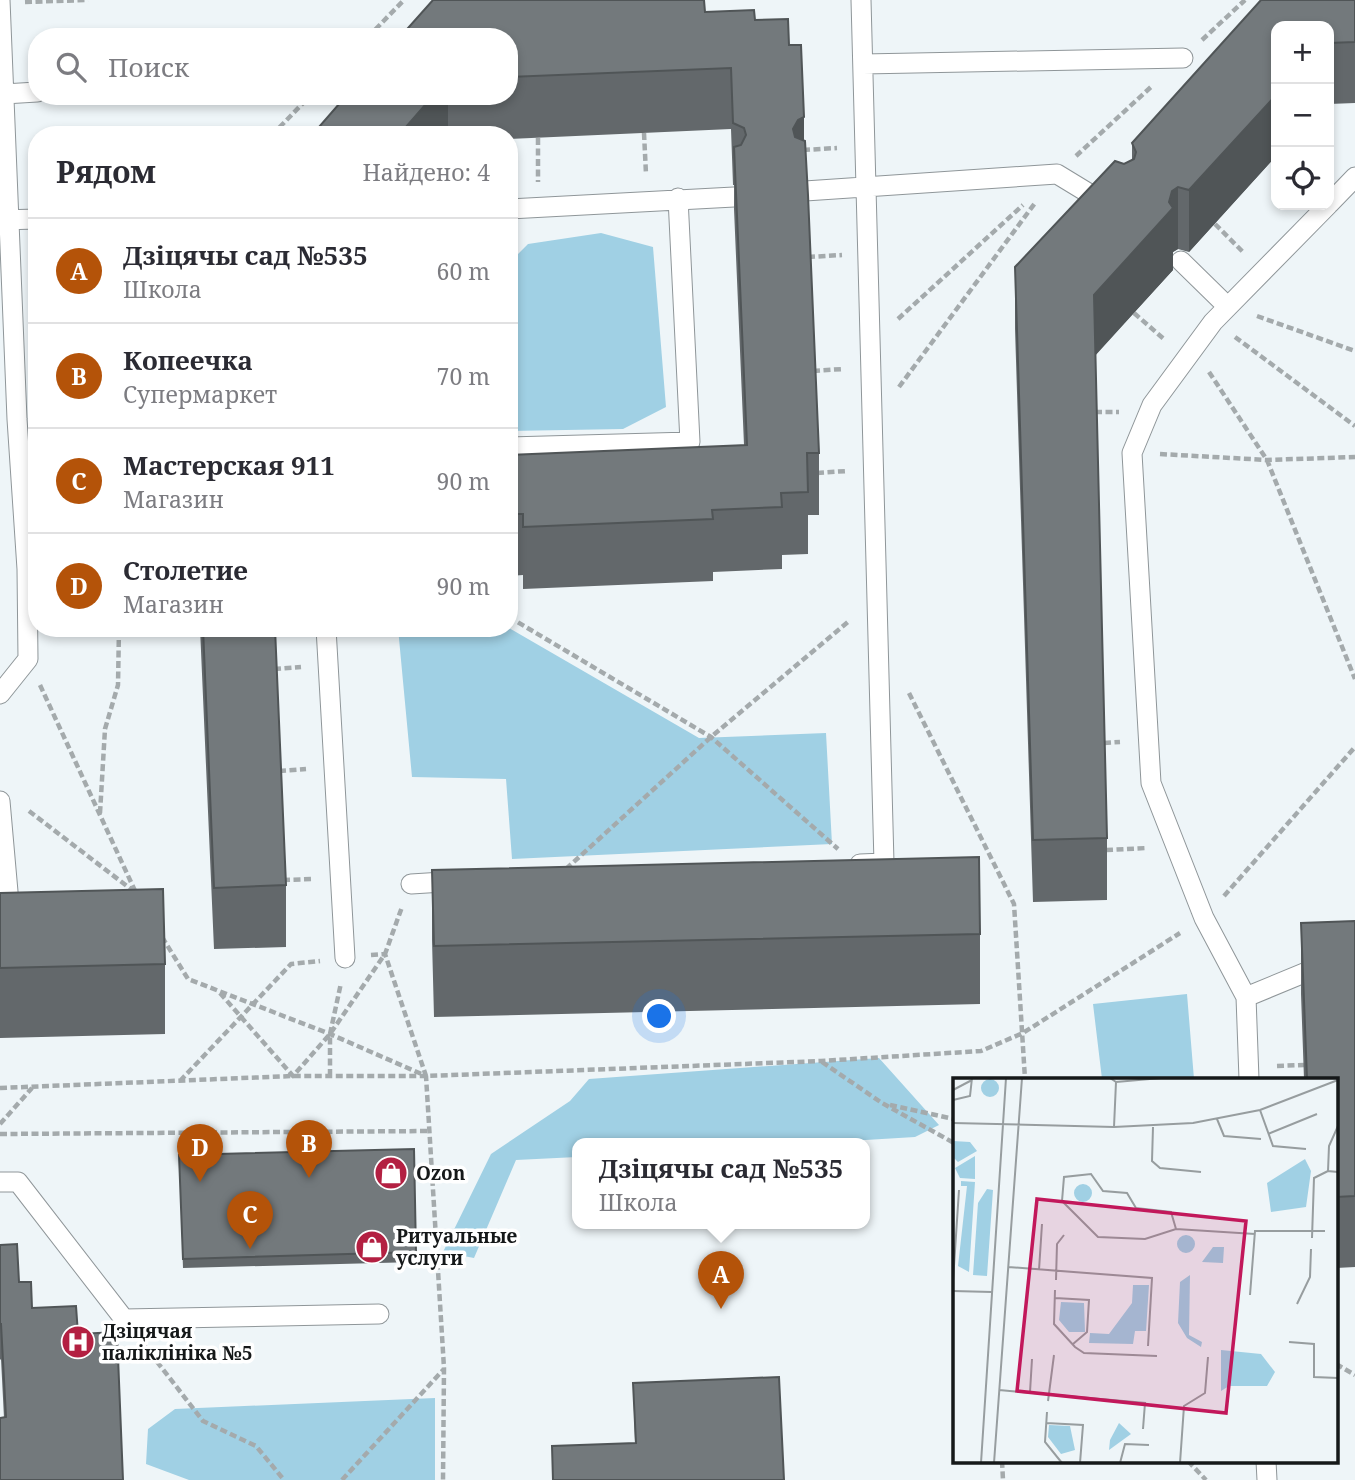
<!DOCTYPE html>
<html lang="ru">
<head>
<meta charset="utf-8">
<style>
  body { margin:0; font-family:"Noto Serif",serif; background:#f2f2f3; color:#2b2b33 }
  .controls { position:absolute; right:21px; top:21px; display:grid; overflow:hidden; border-radius:14px; box-shadow:0 4px 10px #0003 }
  .controls button { width:63px; height:63px; display:grid; place-items:center; padding:0; border:0; border-bottom:2px solid #e1e1e2; background:#fff; color:#2b2b33; font:35px sans-serif }
  .you { position:absolute; left:660px; top:1017px; width:24px; height:24px; margin:-18px; border:5px solid #fff; border-radius:50%; background:#1a73e8; box-shadow:0 0 0 10px #1a73e833 }
  .badge { display:grid; place-items:center; width:46px; height:46px; border-radius:50%; background:#b45309; color:#fff; font-size:23px; font-weight:700 }
  .pin { position:absolute; translate:-50% -58px; filter:drop-shadow(0 2px 4px #0008) }
  .pin::after { content:''; position:absolute; top:37px; width:24px; height:21px; background:inherit; clip-path:polygon(0 0,100% 0,50% 100%) }
  .popup { position:absolute; left:572px; top:1138px; width:298px; height:91px; box-sizing:border-box; display:grid; place-content:center; border-radius:14px; background:#fff; filter:drop-shadow(0 2px 5px #0005); font-size:23px; white-space:nowrap; color:#7c7c81 }
  .popup b { font-size:26px; color:#2b2b33 }
  .popup::after { content:''; position:absolute; left:50%; top:100%; margin-left:-14px; border:14px solid transparent; border-top-color:#fff }
  .list { margin:0; padding:0; list-style:none }
  h2 { display:flex; justify-content:space-between; align-items:center; height:91px; margin:0; padding:0 28px; font-size:30px }
  h2 small { font-size:23px; font-weight:400; color:#7c7c81 }
  .list li { display:grid; grid-template-columns:46px 1fr auto; gap:21px; align-items:center; box-sizing:border-box; height:105px; padding:0 28px; border-top:2px solid #e1e1e2 }
  .list b { display:block; font-size:26px; white-space:nowrap }
  .list p { margin:0; font-size:23px; white-space:nowrap; color:#7c7c81 }
  .list em { font-size:23px; font-style:normal; color:#7c7c81 }
  .icon { flex:none; width:38px; height:38px; fill:none; stroke:currentColor; stroke-width:2; stroke-linecap:round; stroke-linejoin:round }
  .map { position:relative; flex:none; width:1355px; height:1480px; overflow:hidden }
  .search { position:absolute; background:#fff; box-shadow:0 4px 10px #0003; left:28px; top:28px; width:490px; height:77px; display:flex; align-items:center; gap:18px; box-sizing:border-box; padding:0 24px; border-radius:28px; color:#7c7c81; font-size:26px }
  .panel { position:absolute; background:#fff; box-shadow:0 4px 10px #0003; left:28px; top:126px; width:490px; height:511px; border-radius:28px }
  .map>svg:first-child { display:block }
  .green { fill:#a0d0e4 }
  .lines { fill:none; stroke-linecap:round; stroke-linejoin:round }
  .lane-casing { stroke:#8f9699; stroke-width:21 }
  .path { stroke:#a4aaac; stroke-width:4.5; stroke-dasharray:7 3.5; stroke-linecap:butt }
  .lane { stroke:#fff; stroke-width:19 }
  .wall { fill:#63686b }
  .shaded-wall { fill:#505557 }
  .building { fill:#73797c; stroke:#505557; stroke-width:2 }
  .labels { text-anchor:middle; dominant-baseline:central; stroke-width:7; stroke-linejoin:round; paint-order:stroke }
  .poi-label { font-size:19px; font-weight:bold; fill:#151819; stroke:#fff; text-anchor:start }
  .inset-road { fill:none; stroke:#979d9f; stroke-width:2 }
  .view { fill:#c2185b; fill-opacity:0.15; stroke:#c2185b; stroke-width:3.5 }
  .inset-edge { fill:none; stroke:#151819; stroke-width:3.5 }
</style>
</head>
<body>
<div class="map">
<svg width="1355" height="1480" viewBox="0 0 1355 1480">
  <rect width="100%" height="100%" fill="#eef5f8"/>
  <path class="green" d="M 601,233 L 653,247 L 666,407 L 623,429 L 509,431 L 509,263 L 528,244 Z
    M 398,628 L 509,628 L 699,738 L 826,733 L 832,844 L 512,859 L 506,779 L 412,777 Z
    M 1187,994 L 1194,1079 L 1102,1079 L 1093,1004 Z
    M 879,1058 L 939,1125 L 915,1137 L 816,1143 L 578,1143 L 577,1157 L 516,1160 L 474,1258 L 443,1252 L 491,1154 L 570,1101 L 589,1079 Z
    M 435,1398 L 435,1480 L 189,1480 L 146,1464 L 148,1429 L 175,1409 Z"/>
  <g class="lines">
    <defs>
      <path id="lane" d="M 863,64 L 1183,58
        M 4,94 L 37,92
        M 805,191 L 1057,174 L 1108,205
        M 1329,204 L 1355,177
        M 509,209 L 734,197
        M 0,220 L 37,219
        M 1181,261 L 1227,306
        M 509,447 L 690,442 L 678,198
        M 326,628 L 345,958
        M 0,694 L 28,659 L 27,569 L 17,419 L 0,0
        M 0,801 L 9,903 L 0,903
        M 860,864 L 884,863 L 861,0
        M 411,884 L 459,881
        M 1246,997 L 1355,952
        M 1249,1079 L 1246,997 L 1204,918 L 1151,783 L 1132,453 L 1152,405 L 1213,322 L 1328,205
        M 0,1182 L 18,1182 L 124,1319 L 379,1314
        M 1266,1461 L 1267,1480"/>
    </defs>
    <use href="#lane" class="lane-casing"/>
    <path class="path" d="M 25,2 L 88,0
      M 368,37 L 404,0
      M 1202,40 L 1245,0
      M 644,133 L 646,174
      M 272,135 L 310,96
      M 538,138 L 538,182
      M 803,150 L 837,148
      M 1076,156 L 1152,86
      M 1215,224 L 1244,253
      M 808,257 L 842,255
      M 1134,313 L 1165,340
      M 1257,316 L 1355,351
      M 898,319 L 1023,205
      M 1235,337 L 1355,426
      M 813,371 L 843,369
      M 1209,372 L 1267,460 L 1355,679
      M 899,387 L 1035,203
      M 1095,412 L 1119,412
      M 1160,454 L 1267,460 L 1355,457
      M 817,473 L 847,471
      M 509,617 L 711,737 L 838,849
      M 274,669 L 301,667
      M 40,685 L 136,893
      M 909,693 L 1014,904 L 1025,1079
      M 1104,743 L 1120,742
      M 279,771 L 306,769
      M 29,811 L 136,893
      M 100,813 L 105,729 L 118,685 L 119,628
      M 1106,850 L 1147,848
      M 566,869 L 711,737 L 849,621
      M 283,880 L 314,879
      M 1224,896 L 1355,747
      M 162,937 L 188,979 L 330,1034 L 426,1076 L 444,1368 L 443,1480
      M 371,955 L 385,954 L 426,1076
      M 220,993 L 293,1076 L 330,1034 L 385,954 L 402,907
      M 822,1062 L 882,1103 L 954,1143
      M 1277,1066 L 1304,1065
      M 330,1076 L 330,1034 L 341,983
      M 180,1081 L 291,964 L 320,961
      M 0,1088 L 293,1076 L 426,1076 L 821,1061 L 981,1051 L 1023,1033 L 1180,933
      M 890,1105 L 954,1119
      M 0,1124 L 32,1088
      M 0,1134 L 429,1131
      M 144,1345 L 203,1421 L 256,1446 L 284,1480
      M 1336,1364 L 1355,1375
      M 1002,1461 L 1003,1480
      M 1188,1461 L 1206,1480
      M 342,1480 L 444,1369"/>
    <use href="#lane" class="lane"/>
  </g>
  <path class="wall" d="M 1261,0 L 1355,0 L 1355,103 L 1329,104 L 1329,26 L 1276,26 L 1276,156 L 1189,252 L 1178,249 L 1173,252 L 1173,270 L 1095,355 L 1107,838 L 1107,900 L 1033,902 L 1015,329 L 1015,267 L 1115,161 L 1124,164 L 1132,160 L 1132,143 Z
    M 705,12 L 755,20 L 789,45 L 804,141 L 819,453 L 819,515 L 808,515 L 808,554 L 782,555 L 782,569 L 713,572 L 713,581 L 523,589 L 523,575 L 509,576 L 509,455 L 744,445 L 734,209 L 734,185 L 733,185 L 731,129 L 509,139 L 509,135 L 312,135 L 346,96 L 509,96 L 509,37 Z
    M 200,628 L 275,628 L 286,885 L 286,947 L 214,949 Z
    M 432,870 L 980,934 L 980,1004 L 434,1017 L 432,940 Z
    M 0,893 L 165,964 L 165,1034 L 0,1038 Z
    M 1355,921 L 1355,1267 L 1336,1268 L 1336,1079 L 1304,1079 L 1301,994 L 1301,923 Z
    M 179,1155 L 416,1252 L 416,1262 L 183,1268 Z
    M 0,1245 L 32,1308 L 78,1334 L 123,1480 L 4,1418 L 1,1359 L 0,1360 Z
    M 633,1383 L 784,1480 L 553,1480 L 552,1446 L 635,1443 Z"/>
  <path class="shaded-wall" d="M 1276,95 L 1276,156 L 1189,252 L 1189,190 Z
    M 433,96 L 448,96 L 448,135 L 399,135 Z
    M 804,117 L 804,179 L 793,129 L 798,120 Z
    M 1178,187 L 1178,249 L 1173,252 L 1173,270 L 1094,357 L 1094,295 L 1169,202 L 1172,191 Z"/>
  <path class="building" d="M 433,0 L 704,0 L 705,12 L 754,10 L 755,20 L 788,19 L 789,45 L 801,45 L 804,117 L 798,120 L 793,129 L 795,137 L 805,141 L 808,195 L 819,453 L 807,453 L 808,492 L 781,493 L 782,507 L 712,510 L 713,519 L 523,527 L 523,514 L 509,514 L 509,455 L 747,445 L 734,147 L 741,145 L 746,135 L 744,128 L 733,123 L 731,68 L 509,77 L 509,37 L 400,37 Z
    M 1261,0 L 1355,0 L 1355,42 L 1329,43 L 1329,26 L 1276,26 L 1276,95 L 1189,190 L 1178,187 L 1172,191 L 1169,202 L 1173,208 L 1094,295 L 1107,838 L 1033,840 L 1015,267 L 1115,161 L 1124,164 L 1134,159 L 1136,152 L 1132,143 Z
    M 346,96 L 433,96 L 399,135 L 312,135 Z
    M 203,628 L 275,628 L 286,885 L 214,888 Z
    M 979,857 L 980,934 L 434,946 L 432,870 Z
    M 163,889 L 165,964 L 0,968 L 0,893 Z
    M 1355,921 L 1355,1196 L 1336,1197 L 1336,1079 L 1307,1079 L 1301,923 Z
    M 414,1149 L 416,1252 L 183,1259 L 179,1155 Z
    M 17,1244 L 19,1282 L 31,1282 L 32,1308 L 76,1306 L 78,1334 L 117,1332 L 123,1480 L 0,1480 L 0,1418 L 6,1417 L 1,1324 L 0,1324 L 0,1245 Z
    M 779,1377 L 784,1480 L 553,1480 L 552,1446 L 636,1443 L 633,1383 Z"/>
  <defs>
    <symbol id="shop-disc" viewBox="-11 -11 22 22"><circle r="9.5" fill="#b32042" stroke="#fff"/><path d="M-5-2.5h2.3a2.7 3.5 0 0 1 5.4 0H5L5.5 6h-11ZM-1.5-2.5h3a1.5 2.3 0 0 0-3 0Z" fill="#fff"/></symbol>
    <symbol id="hospital-disc" viewBox="-11 -11 22 22"><circle r="9.5" fill="#b32042" stroke="#fff"/><path d="M-5-5h3v3.5h4V-5h3V5h-3V1.5h-4V5h-3Z" fill="#fff"/></symbol>
  </defs>
  <g fill-rule="evenodd">
    <use href="#shop-disc" x="372" y="1154" width="38" height="38"/>
    <use href="#shop-disc" x="353" y="1228" width="38" height="38"/>
    <use href="#hospital-disc" x="59" y="1323" width="38" height="38"/>
  </g>
  <g class="labels">
    <g class="poi-label">
      <text x="416" y="1173">Ozon</text>
      <text x="396" y="1236">Ритуальные<tspan x="396" dy="22">услуги</tspan></text>
      <text x="102" y="1331">Дзіцячая<tspan x="102" dy="22">паліклініка №5</tspan></text>
    </g>
  </g>
  <g transform="translate(953 1078)">
    <rect width="385" height="385" fill="#eef5f8"/>
    <path d="M28 10a9 9 0 1 1 18 0a9 9 0 1 1-18 0ZM 0,63 L 17,64 L 24,73 L 5,84 L 0,79 ZM 22,78 L 22,101 L 7,100 L 2,90 ZM 352,81 L 358,93 L 353,129 L 318,134 L 314,105 ZM 8,103 L 22,104 L 16,194 L 5,188 L 14,108 L 8,108 ZM121 115a9 9 0 1 1 18 0a9 9 0 1 1-18 0ZM 34,111 L 40,112 L 34,198 L 20,197 L 25,125 ZM224 166a9 9 0 1 1 18 0a9 9 0 1 1-18 0ZM 260,169 L 271,169 L 270,185 L 249,184 ZM 237,197 L 236,257 L 249,264 L 248,269 L 234,260 L 225,245 L 227,204 ZM 180,207 L 196,207 L 193,253 L 182,253 L 180,266 L 136,265 L 137,255 L 156,256 L 179,225 ZM 108,224 L 131,225 L 132,254 L 116,254 L 106,242 ZM 268,272 L 308,276 L 322,294 L 314,308 L 276,308 L 268,313 ZM 166,345 L 178,356 L 156,372 L 157,362 ZM 96,347 L 117,348 L 122,372 L 108,376 L 95,359 Z" fill="#a0d0e4"/>
    <path class="inset-road" d="M 157,0 L 163,4 L 161,49M 163,4 L 208,0M 0,12 L 19,2M 0,22 L 17,18 L 19,0M 307,32 L 320,68 L 353,71M 264,41 L 271,58 L 308,61M 0,45 L 161,49 L 240,45 L 307,32 L 385,2M 385,48 L 376,68 L 375,93 L 385,94M 200,49 L 199,83 L 207,90 L 248,94M 315,56 L 364,36M 223,151 L 218,134 L 183,130 L 174,115 L 150,113 L 138,96 L 111,99 L 109,123 L 145,159 L 192,161 L 223,151 L 302,156M 359,160 L 361,100 L 375,93M 55,189 L 199,200 L 195,268M 86,192 L 89,146M 103,202 L 104,166 L 111,157M 0,203 L 6,112M 102,212 L 101,246 L 122,269 L 131,275 L 204,278M 0,213 L 39,214M 297,217 L 302,153 L 372,153M 102,220 L 136,222 L 134,254 L 120,266M 344,226 L 357,199 L 358,171M 336,264 L 361,266 L 361,299 L 385,300M 46,312 L 192,325 L 190,351M 77,314 L 79,281M 95,323 L 101,277M 94,334 L 92,364 L 109,385M 93,345 L 130,347 L 127,385M 28,385 L 53,0M 41,385 L 69,0M 167,385 L 172,366 L 196,367M 227,385 L 231,328 L 252,315 L 255,279"/>
    <path class="view" d="M 84,121 L 293,143 L 273,335 L 64,313 Z"/>
    <rect width="385" height="385" class="inset-edge"/>
  </g>
</svg>
<div class="controls">
<button>+</button>
<button>−</button>
<button><svg class="icon" aria-label="locate" viewBox="0 0 24 24"><circle cx="12" cy="12" r="6"/><path d="M12 2v4M12 18v4M2 12h4M18 12h4"/></svg></button>
</div>
<div class="you"></div>
<div class="pin badge" style="left:721px;top:1309px">A</div>
<div class="popup"><b>Дзіцячы сад №535</b>Школа</div>
<div class="pin badge" style="left:309px;top:1178px">B</div>
<div class="pin badge" style="left:250px;top:1249px">C</div>
<div class="pin badge" style="left:200px;top:1182px">D</div>
<div class="search"><svg class="icon" aria-label="search" viewBox="0 0 24 24"><circle cx="10" cy="10" r="6"/><path d="M15 15l6 6"/></svg>Поиск</div>
<section class="panel">
<h2>Рядом<small>Найдено: 4</small></h2>
<ul class="list">
<li><span class="badge">A</span><div><b>Дзіцячы сад №535</b><p>Школа</p></div><em>60 m</em></li>
<li><span class="badge">B</span><div><b>Копеечка</b><p>Супермаркет</p></div><em>70 m</em></li>
<li><span class="badge">C</span><div><b>Мастерская 911</b><p>Магазин</p></div><em>90 m</em></li>
<li><span class="badge">D</span><div><b>Столетие</b><p>Магазин</p></div><em>90 m</em></li>
</ul>
</section>
</div>
</body>
</html>
